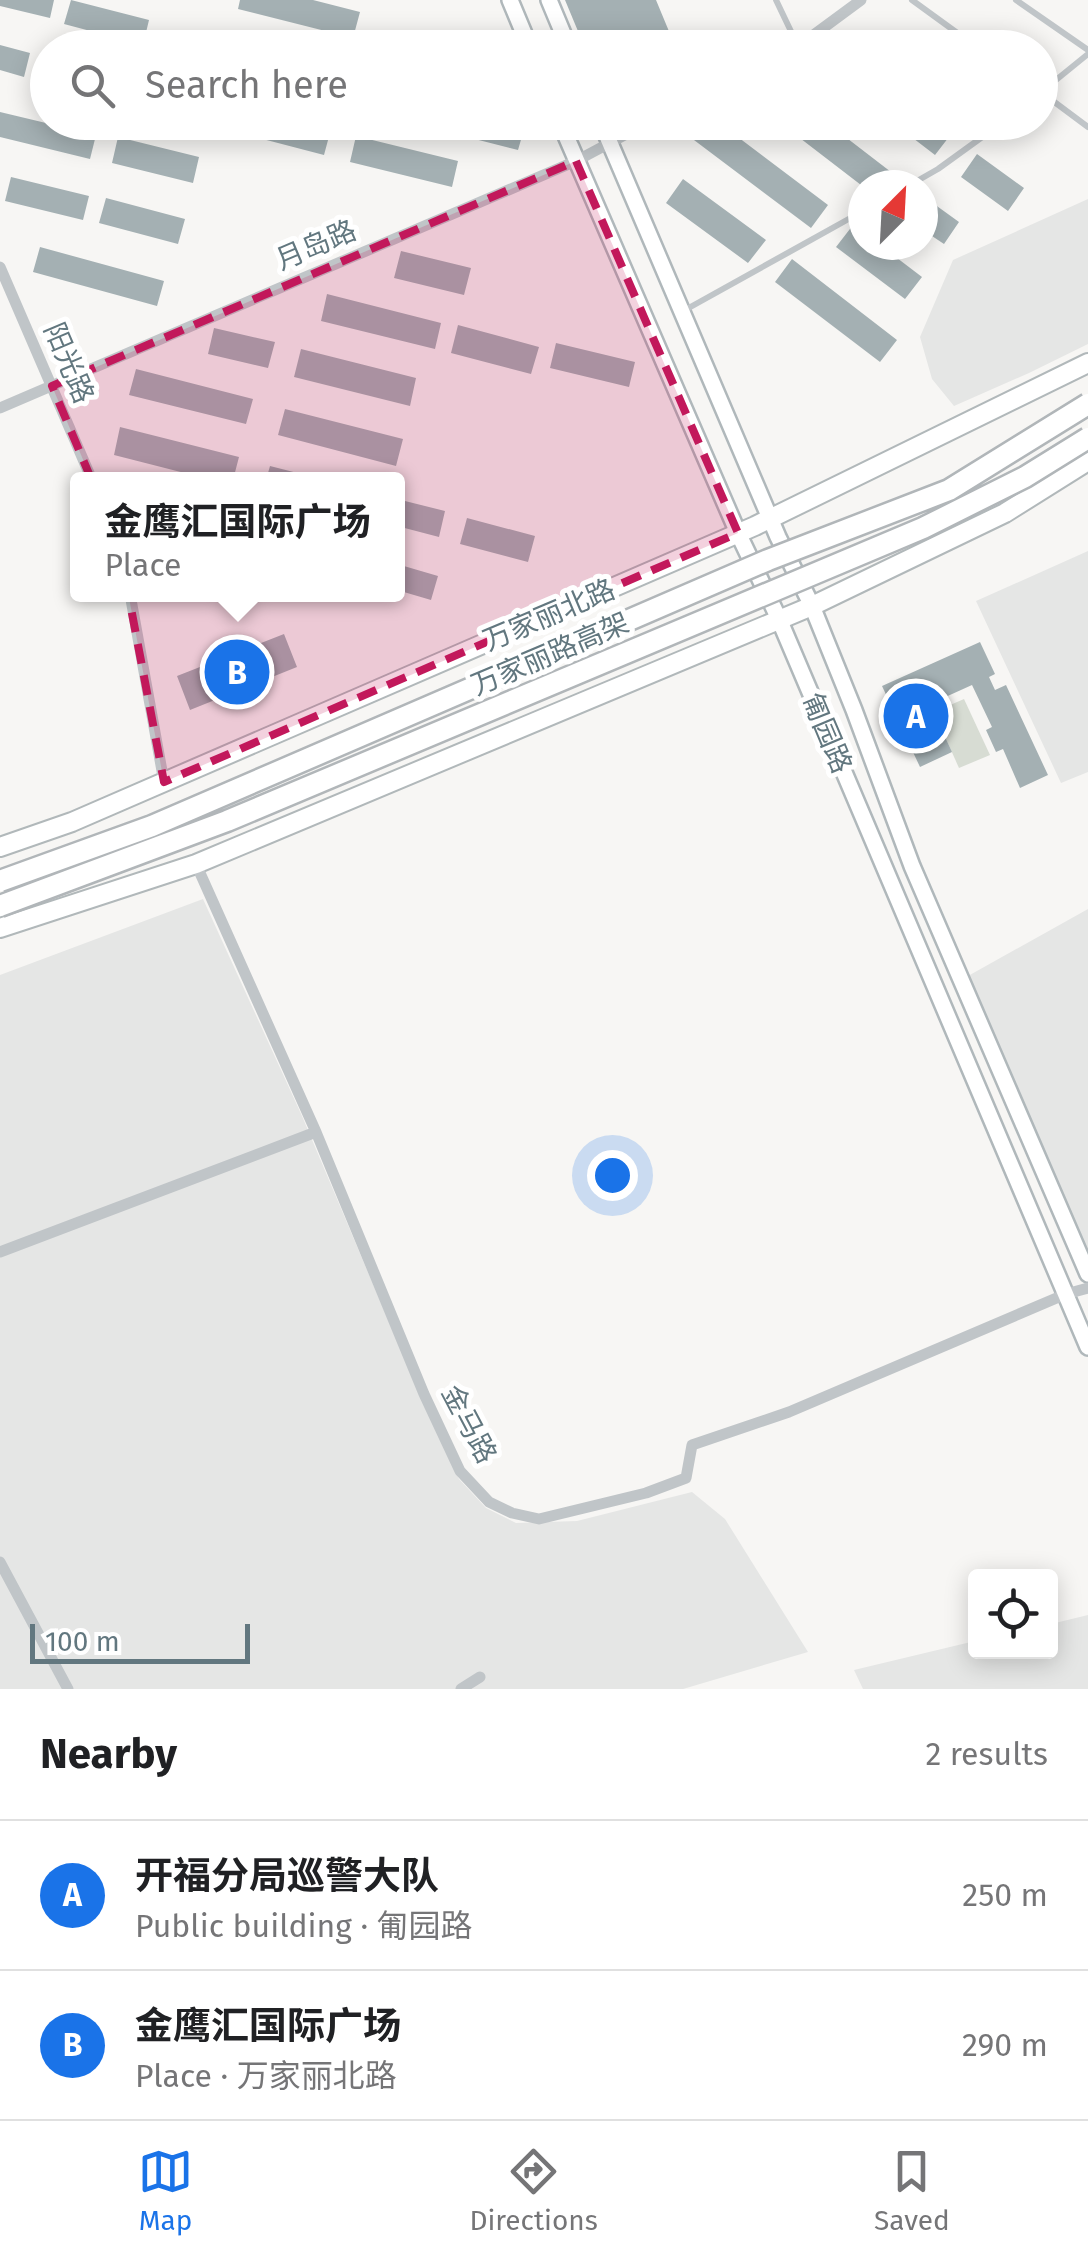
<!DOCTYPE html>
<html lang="en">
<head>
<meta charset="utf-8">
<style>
  body { margin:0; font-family:"Fira Sans","Noto Sans SC",sans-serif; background:#f6f6f6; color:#202124 }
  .controls { position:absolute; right:30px; bottom:30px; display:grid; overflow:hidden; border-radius:10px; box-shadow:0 5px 25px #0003 }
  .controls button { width:90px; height:90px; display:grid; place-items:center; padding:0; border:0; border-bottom:2px solid #e0e0e0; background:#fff; color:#202124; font:50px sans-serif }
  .compass { position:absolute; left:848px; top:170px; width:90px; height:90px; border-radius:50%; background:#fff; box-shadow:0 5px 25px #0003; rotate:24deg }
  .scale { position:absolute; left:30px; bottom:25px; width:220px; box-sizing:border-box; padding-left:10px; border:5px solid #62777f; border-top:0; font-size:28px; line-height:35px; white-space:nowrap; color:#62777f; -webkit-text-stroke:8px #fff; paint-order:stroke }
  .you { position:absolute; left:612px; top:1175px; width:35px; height:35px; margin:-25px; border:8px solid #fff; border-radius:50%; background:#1a73e8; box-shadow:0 0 0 15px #1a73e833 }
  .badge { display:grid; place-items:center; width:65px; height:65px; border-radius:50%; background:#1a73e8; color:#fff; font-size:32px; font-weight:700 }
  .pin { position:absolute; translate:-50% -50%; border:5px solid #fff; box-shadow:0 2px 10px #0006 }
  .popup { position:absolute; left:70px; top:472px; width:335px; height:130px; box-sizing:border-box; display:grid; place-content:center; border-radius:10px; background:#fff; filter:drop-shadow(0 2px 8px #0005); font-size:32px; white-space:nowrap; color:#757577 }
  .popup b { font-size:38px; color:#202124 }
  .popup::after { content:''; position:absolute; left:50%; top:100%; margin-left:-20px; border:20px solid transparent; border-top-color:#fff }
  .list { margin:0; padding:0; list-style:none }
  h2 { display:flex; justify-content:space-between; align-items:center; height:130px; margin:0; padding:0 40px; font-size:42px }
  h2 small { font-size:32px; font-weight:400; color:#757577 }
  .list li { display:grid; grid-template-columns:65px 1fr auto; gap:30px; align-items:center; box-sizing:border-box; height:150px; padding:0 40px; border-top:2px solid #e0e0e0 }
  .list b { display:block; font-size:38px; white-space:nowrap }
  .list p { margin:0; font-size:32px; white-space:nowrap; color:#757577 }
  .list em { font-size:32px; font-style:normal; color:#757577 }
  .icon { flex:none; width:55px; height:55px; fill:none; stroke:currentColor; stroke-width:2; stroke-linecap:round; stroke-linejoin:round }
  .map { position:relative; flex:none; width:1088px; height:1689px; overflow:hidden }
  .search { position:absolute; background:#fff; box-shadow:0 5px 25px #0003; left:30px; right:30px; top:30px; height:110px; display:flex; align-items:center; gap:25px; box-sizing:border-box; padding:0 35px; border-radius:55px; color:#757577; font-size:38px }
  .sheet { height:430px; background:#fff }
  nav { display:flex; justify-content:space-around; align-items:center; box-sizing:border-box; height:140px; border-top:2px solid #e0e0e0; background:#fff; font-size:28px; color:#757577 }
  nav a { display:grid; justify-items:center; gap:5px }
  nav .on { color:#1a73e8 }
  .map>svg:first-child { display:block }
  .built { fill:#e5e6e5 }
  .green { fill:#d7dcd3 }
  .building { fill:#a4b0b3 }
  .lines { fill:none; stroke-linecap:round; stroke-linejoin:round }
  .secondary-casing { stroke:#b0b8bb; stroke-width:20 }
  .primary-casing { stroke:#b1b8ba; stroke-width:22 }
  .lane { stroke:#c0c5c8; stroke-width:6 }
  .street { stroke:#c0c5c8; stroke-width:11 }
  .secondary { stroke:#fff; stroke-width:15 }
  .primary { stroke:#fff; stroke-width:18 }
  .highway-bridge-casing { stroke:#b1b6b9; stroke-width:25; stroke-linecap:butt }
  .highway-bridge { stroke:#fff; stroke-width:20 }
  .marked { fill:#c2185b; fill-opacity:0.2; stroke:#c2185b; stroke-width:8; stroke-dasharray:20 12; stroke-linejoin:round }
  .labels { text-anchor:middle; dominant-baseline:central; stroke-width:10; stroke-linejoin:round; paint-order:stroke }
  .street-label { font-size:28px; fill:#62777f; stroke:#fff }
</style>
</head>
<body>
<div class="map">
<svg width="1088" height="1689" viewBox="0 0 1088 1689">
  <rect width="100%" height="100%" fill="#f7f6f4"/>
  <path class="built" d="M 1088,199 L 1088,344 L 1029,373 L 954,406 L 932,379 L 920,337 L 953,260 Z
    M 1088,551 L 1088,772 L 1061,783 L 976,601 Z
    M 203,899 L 302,1116 L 410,1372 L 459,1479 L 486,1508 L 516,1523 L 577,1521 L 692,1492 L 725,1519 L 808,1652 L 683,1689 L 0,1689 L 0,975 Z
    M 1088,909 L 1088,1273 L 968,976 Z
    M 1088,1615 L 1088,1689 L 863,1689 L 854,1670 L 975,1641 L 976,1652 L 1050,1652 L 1051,1624 Z"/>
  <path class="green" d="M 964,699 L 990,755 L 959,768 L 934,712 Z"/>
  <path class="building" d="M 0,0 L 54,0 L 50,18 L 0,6 Z
    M 71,0 L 149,20 L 143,45 L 64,24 Z
    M 240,0 L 313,0 L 360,12 L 353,38 L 238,9 Z
    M 565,0 L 656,0 L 673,41 L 657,48 L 585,48 Z
    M 0,45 L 30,53 L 24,77 L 0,70 Z
    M 0,112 L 96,135 L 90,159 L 0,137 Z
    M 204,122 L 236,122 L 233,132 Z
    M 255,122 L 306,122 L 331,129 L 324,155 L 251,136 Z
    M 462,122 L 511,122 L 525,126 L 518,150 L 459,135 Z
    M 701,122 L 718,122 L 828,205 L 811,228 L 690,137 Z
    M 779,122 L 826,122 L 891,172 L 881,185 L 861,185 Z
    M 892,122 L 937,122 L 952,133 L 935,155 Z
    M 356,136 L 458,161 L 452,187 L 350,162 Z
    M 118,137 L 199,157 L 193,183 L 112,163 Z
    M 977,154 L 1024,188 L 1008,211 L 961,177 Z
    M 11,177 L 89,196 L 83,220 L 5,201 Z
    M 683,179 L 766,240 L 748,263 L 666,203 Z
    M 923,196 L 959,222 L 944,244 L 923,230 Z
    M 106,198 L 185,219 L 178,244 L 99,223 Z
    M 853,225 L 863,232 L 863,245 L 880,245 L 922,277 L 905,299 L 836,247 Z
    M 40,247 L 164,281 L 157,306 L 33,272 Z
    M 401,251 L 471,268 L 464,295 L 394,278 Z
    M 792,259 L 897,340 L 880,362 L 775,282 Z
    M 327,294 L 441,323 L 435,349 L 321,321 Z
    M 458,325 L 539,347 L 531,374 L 451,353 Z
    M 214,328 L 275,342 L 268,368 L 208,354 Z
    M 556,343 L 635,362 L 629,387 L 550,368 Z
    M 301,349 L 416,378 L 410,406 L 294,377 Z
    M 136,369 L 253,399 L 246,424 L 129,395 Z
    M 285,409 L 403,439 L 396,466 L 278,435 Z
    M 120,427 L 239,457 L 233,480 L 212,480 L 114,455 Z
    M 270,466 L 317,478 L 317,480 L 266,480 Z
    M 397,499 L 445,511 L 439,537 L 397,526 Z
    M 467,518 L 535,536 L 528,562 L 460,544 Z
    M 397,564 L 438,576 L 431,600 L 397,590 Z
    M 284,634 L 297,667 L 190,710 L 177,676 Z
    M 980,642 L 995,674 L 989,677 L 995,690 L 1006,685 L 1048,775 L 1020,788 L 1003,749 L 996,752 L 986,730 L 992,727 L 972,685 L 930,704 L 952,752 L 920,767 L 882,686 Z"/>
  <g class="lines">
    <defs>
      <path id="secondary" d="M 510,0 L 530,48
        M 549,0 L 569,48
        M 560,122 L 738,533 L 779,619 L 1088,1347
        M 601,122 L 778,537 L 812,606 L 854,710 L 912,866 L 1088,1274"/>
      <path id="primary" d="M 0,847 L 72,822 L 755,526 L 1088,363
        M 0,928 L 196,864 L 812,606 L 1005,513 L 1088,461"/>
    </defs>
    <use href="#secondary" class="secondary-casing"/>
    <use href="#primary" class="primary-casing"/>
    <path class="lane" d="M 776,0 L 798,46
      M 912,0 L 978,48
      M 1016,0 L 1088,50
      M 1041,92 L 1088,127
      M 1040,93 L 1088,54
      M 910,185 L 938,169 L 1003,122
      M 685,310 L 863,211"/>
    <path class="street" d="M 796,48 L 861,0
      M 0,267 L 92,480
      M 0,408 L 576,161 L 649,122
      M 130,594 L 164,782
      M 196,864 L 316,1132 L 424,1394 L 460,1471 L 489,1502 L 512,1513 L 539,1519 L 646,1493 L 686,1478 L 692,1445 L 789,1412 L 1066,1294 L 1088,1288
      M 0,1252 L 316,1132
      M 0,1562 L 68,1689
      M 461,1689 L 480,1677"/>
    <use href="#secondary" class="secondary"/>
    <use href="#primary" class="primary"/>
    <defs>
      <path id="highway-bridge" d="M 0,881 L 152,826 L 768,560 L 949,490 L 1088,404
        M 0,906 L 227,821 L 923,528 L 1025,477 L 1088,438"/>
    </defs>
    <use href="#highway-bridge" class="highway-bridge-casing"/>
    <use href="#highway-bridge" class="highway-bridge"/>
  </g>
  <path class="marked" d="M 576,161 L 738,533 L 164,782 L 119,545 L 52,386 Z"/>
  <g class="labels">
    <g class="street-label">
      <text transform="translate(316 245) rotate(-23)">月岛路</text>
      <text transform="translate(69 363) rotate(67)">阳光路</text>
      <text transform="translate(549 615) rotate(-23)">万家丽北路</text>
      <text transform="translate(550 654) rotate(-23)">万家丽路高架</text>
      <text transform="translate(827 733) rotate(67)">匍园路</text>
      <text transform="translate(469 1424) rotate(62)">金马路</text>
    </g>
  </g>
</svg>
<div class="controls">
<button><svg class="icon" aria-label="locate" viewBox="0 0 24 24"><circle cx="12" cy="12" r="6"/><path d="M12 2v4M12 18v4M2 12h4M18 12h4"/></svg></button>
</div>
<svg class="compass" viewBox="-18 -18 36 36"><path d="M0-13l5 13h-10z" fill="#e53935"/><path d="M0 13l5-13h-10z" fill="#757577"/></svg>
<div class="scale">100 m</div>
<div class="you"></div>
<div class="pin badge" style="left:916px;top:716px">A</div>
<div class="pin badge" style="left:237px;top:672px">B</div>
<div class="popup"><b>金鹰汇国际广场</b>Place</div>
<div class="search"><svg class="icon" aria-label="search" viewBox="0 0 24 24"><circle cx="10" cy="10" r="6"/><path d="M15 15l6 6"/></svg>Search here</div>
</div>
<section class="sheet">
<h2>Nearby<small>2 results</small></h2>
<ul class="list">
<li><span class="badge">A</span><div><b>开福分局巡警大队</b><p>Public building · 匍园路</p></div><em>250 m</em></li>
<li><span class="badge">B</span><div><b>金鹰汇国际广场</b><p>Place · 万家丽北路</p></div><em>290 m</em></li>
</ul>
</section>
<nav>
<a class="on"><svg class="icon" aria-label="map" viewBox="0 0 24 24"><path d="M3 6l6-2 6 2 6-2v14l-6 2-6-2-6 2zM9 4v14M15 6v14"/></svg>Map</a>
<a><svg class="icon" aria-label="directions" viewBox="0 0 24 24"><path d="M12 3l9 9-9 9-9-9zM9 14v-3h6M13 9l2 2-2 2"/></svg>Directions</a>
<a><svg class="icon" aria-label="saved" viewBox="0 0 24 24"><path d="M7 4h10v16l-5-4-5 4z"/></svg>Saved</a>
</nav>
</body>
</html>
